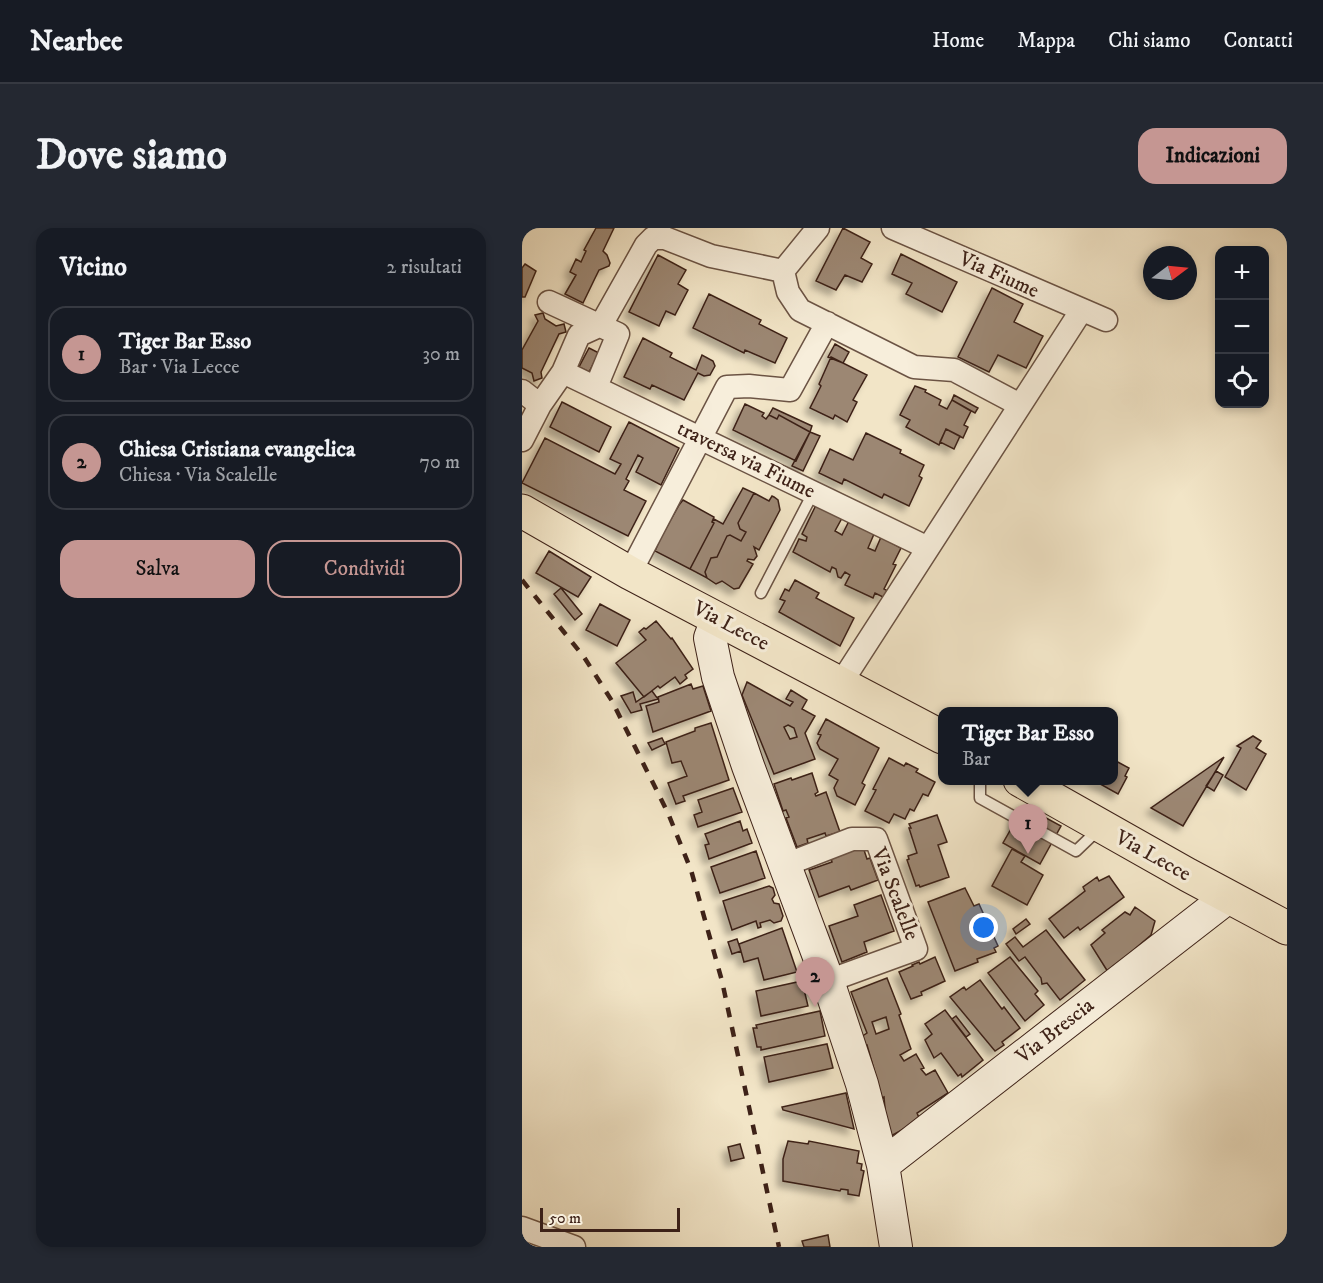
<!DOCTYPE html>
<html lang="it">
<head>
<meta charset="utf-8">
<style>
  body { margin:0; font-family:"IM FELL DW Pica",serif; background:#242831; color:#f1f3f6 }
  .controls { position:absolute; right:18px; top:18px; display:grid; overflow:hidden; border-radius:12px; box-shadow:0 3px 9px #0003 }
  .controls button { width:54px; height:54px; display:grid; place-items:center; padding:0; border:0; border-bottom:2px solid #363941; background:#171b24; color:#f1f3f6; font:30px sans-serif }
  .compass { position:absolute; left:621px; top:18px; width:54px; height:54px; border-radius:50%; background:#171b24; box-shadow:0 3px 9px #0003; rotate:74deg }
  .scale { position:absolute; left:18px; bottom:15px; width:140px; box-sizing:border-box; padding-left:6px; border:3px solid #3e2218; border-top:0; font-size:16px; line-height:21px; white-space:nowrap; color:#3e2218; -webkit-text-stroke:4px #f7eedb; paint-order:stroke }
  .you { position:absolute; left:462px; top:700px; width:21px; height:21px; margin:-15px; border:4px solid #fff; border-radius:50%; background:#1a73e8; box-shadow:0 0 0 9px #1a73e833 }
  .badge { display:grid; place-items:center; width:39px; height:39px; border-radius:50%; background:#c59692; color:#111; font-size:20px; font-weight:700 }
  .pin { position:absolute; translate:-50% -50px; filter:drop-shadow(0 2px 3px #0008) }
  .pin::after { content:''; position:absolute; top:32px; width:21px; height:18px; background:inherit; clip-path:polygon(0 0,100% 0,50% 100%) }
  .popup { position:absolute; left:416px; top:479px; width:180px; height:78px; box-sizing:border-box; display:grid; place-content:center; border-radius:12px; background:#171b24; filter:drop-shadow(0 2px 4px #0005); font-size:20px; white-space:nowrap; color:#9ea1a6 }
  .popup b { font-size:22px; color:#f1f3f6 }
  .popup::after { content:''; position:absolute; left:50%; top:100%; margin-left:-12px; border:12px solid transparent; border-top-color:#171b24 }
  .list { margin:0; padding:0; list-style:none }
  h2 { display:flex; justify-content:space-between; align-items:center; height:78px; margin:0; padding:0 24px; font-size:26px }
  h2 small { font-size:20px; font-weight:400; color:#9ea1a6 }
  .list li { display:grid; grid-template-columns:39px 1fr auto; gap:18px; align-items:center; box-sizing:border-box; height:96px; margin:0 12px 12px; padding:0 12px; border:2px solid #363941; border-radius:18px }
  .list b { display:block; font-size:22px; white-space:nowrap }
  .list p { margin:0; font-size:20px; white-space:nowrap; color:#9ea1a6 }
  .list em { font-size:20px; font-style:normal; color:#9ea1a6 }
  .actions { display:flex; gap:12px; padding:18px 24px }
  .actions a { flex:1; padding:14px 0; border:2px solid #c59692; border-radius:18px; text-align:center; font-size:21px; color:#c59692 }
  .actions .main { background:#c59692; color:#111 }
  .icon { flex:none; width:33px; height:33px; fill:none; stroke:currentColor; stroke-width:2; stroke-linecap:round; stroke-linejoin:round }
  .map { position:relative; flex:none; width:765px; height:1019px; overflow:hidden; border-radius:18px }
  header { display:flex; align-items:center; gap:36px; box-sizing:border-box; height:84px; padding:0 30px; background:#171b24; border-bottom:2px solid #363941 }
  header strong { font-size:28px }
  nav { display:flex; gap:33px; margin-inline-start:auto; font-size:21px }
  .intro { display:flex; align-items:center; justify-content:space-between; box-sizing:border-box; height:144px; padding:0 36px }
  h1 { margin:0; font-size:42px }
  .button { padding:15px 27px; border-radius:18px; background:#c59692; color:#111; font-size:21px; font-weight:700 }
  main { display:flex; gap:36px; padding:0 36px }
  aside { flex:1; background:#171b24; border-radius:18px; box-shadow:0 3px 9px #0003 }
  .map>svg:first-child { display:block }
  .building { fill:#9c8773; stroke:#3e2218; stroke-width:1.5; fill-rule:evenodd; filter:url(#shadow) }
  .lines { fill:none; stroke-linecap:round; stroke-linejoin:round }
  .lane-casing { stroke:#6b5344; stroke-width:13 }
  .street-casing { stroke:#6b5344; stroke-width:25 }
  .secondary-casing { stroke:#3e2218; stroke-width:34 }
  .primary-casing { stroke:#3e2218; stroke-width:35 }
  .lane { stroke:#f7eedb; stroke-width:10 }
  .street { stroke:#f7eedb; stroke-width:22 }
  .secondary { stroke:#f7eedb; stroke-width:32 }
  .primary { stroke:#f2e5c7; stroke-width:33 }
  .rail { stroke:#3e2218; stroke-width:4.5; stroke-dasharray:10 10; stroke-linecap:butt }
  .labels { text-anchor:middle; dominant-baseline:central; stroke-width:6; stroke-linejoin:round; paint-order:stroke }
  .street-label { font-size:21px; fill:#3e2218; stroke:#f7eedb }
</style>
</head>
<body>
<header>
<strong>Nearbee</strong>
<nav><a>Home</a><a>Mappa</a><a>Chi siamo</a><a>Contatti</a></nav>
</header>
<div class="intro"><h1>Dove siamo</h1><a class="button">Indicazioni</a></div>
<main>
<aside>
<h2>Vicino<small>2 risultati</small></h2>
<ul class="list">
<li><span class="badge">1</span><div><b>Tiger Bar Esso</b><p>Bar · Via Lecce</p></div><em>30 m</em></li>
<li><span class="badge">2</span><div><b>Chiesa Cristiana evangelica</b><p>Chiesa · Via Scalelle</p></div><em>70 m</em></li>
</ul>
<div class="actions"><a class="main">Salva</a><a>Condividi</a></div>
</aside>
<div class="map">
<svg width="765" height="1019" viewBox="0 0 765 1019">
  <defs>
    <filter id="shadow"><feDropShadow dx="-5.5" dy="5.5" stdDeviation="3" flood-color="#0004"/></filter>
  </defs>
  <rect width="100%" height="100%" fill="#f2e5c7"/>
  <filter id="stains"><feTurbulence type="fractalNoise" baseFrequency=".00333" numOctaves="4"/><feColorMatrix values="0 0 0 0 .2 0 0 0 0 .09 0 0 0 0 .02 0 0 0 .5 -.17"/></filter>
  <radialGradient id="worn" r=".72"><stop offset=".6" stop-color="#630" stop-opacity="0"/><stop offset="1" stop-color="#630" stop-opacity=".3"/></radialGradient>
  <path class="building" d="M 74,0 L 92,0 L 81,23 L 85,27 L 88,35 L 87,38 L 77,42 L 61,75 L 43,66 L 54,47 L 48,44 L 54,31 L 59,34 L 64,23 L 62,22 Z
    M 321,0 L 348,14 L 339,30 L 350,36 L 340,54 L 323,47 L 314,62 L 294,53 Z
    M 379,26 L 435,54 L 420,84 L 384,66 L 390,55 L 370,46 Z
    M 136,27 L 164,42 L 156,56 L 166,62 L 153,87 L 144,83 L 137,98 L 107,84 Z
    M 3,36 L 14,43 L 3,69 L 0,69 L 0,40 Z
    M 470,60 L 501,76 L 492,94 L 521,108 L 504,140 L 476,127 L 467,144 L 436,129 Z
    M 187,66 L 239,92 L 237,96 L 265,110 L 253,135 L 223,122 L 222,125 L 171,100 Z
    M 21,85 L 23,91 L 34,98 L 42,96 L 44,104 L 37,106 L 19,144 L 20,150 L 12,153 L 10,145 L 0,140 L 0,122 L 16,93 L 13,87 Z
    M 121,110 L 150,125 L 148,129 L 174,142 L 180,127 L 191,133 L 193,138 L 188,147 L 182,148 L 176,145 L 162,172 L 130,157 L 128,161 L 102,149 Z
    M 313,116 L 327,124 L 321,135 L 306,129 Z
    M 67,120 L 77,125 L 67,144 L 57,139 Z
    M 309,129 L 345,147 L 331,172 L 335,174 L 325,194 L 313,187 L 311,191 L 288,180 L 299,158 L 297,156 Z
    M 393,158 L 404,162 L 403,164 L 419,172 L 417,177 L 425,181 L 430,172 L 449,183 L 442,197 L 446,199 L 441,210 L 424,201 L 417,217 L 384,199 L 388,192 L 378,187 Z
    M 432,167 L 456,180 L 453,185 L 430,172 Z
    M 40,174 L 89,199 L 77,224 L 28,199 Z
    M 223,176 L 242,185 L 240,188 L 244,191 L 247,187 L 255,191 L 257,187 L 288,204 L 274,233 L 211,202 Z
    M 251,180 L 290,198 L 288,204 L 257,187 L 255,191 L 247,187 Z
    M 107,194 L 157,220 L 139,257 L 114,244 L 121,230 L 116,227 L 104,251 L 107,253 L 102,262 L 124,273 L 106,308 L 0,255 L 23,210 L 93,246 L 99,236 L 88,231 Z
    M 424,201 L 438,208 L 432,221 L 418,214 Z
    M 288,204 L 298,208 L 281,243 L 270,238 Z
    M 344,205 L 379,222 L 378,225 L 402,237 L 397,248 L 400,250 L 387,278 L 362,266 L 360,270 L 322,251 L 320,256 L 297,245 L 308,221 L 331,232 Z
    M 221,260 L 232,265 L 216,295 L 218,301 L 224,304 L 219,313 L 208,307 L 205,308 L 195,329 L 189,330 L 183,344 L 185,350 L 168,341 L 192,295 L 190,294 L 192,291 L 201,296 Z
    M 232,265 L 247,273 L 250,268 L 252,269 L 256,272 L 258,282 L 237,322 L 232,319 L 235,328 L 232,332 L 226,331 L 225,333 L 231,336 L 217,360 L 212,361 L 200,353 L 194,356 L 185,350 L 183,344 L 189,330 L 195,329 L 205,308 L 208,307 L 219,313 L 224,304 L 218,301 L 216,295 Z
    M 161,272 L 192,289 L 190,294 L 192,295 L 168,341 L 133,323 L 138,311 L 157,277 Z
    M 294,277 L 320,290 L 313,303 L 320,307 L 327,293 L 352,306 L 346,320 L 353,323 L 359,309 L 379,320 L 371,336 L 374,337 L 362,361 L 366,363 L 363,370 L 353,365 L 351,370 L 323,357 L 328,347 L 323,344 L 319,350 L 316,349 L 314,341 L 310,339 L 308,344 L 271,324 L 277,311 L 284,313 L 285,309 L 280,306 Z
    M 27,323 L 69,349 L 56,369 L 14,345 Z
    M 273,352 L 297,365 L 294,370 L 332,390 L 318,418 L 257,384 L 263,373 L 258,371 L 263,361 L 267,363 Z
    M 39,360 L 60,386 L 53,392 L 32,366 Z
    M 78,376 L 108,392 L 95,418 L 64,402 Z
    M 134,393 L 149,411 L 150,410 L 171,441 L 163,447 L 165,450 L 158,456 L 153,449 L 138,460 L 136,458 L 122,469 L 94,435 L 124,412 L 117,404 L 122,400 L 124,401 Z
    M 225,454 L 268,478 L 271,474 L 264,471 L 269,462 L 285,472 L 280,481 L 293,488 L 283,505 L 293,531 L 252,546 L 220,467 ZM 266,497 L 272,500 L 275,509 L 268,511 L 262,499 Z
    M 169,456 L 171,461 L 181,458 L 189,483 L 131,504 L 124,478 L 137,474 L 136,469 Z
    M 130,463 L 136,471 L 118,476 L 120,482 L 109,485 L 99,468 L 111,464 L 114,474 Z
    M 304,491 L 357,520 L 340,555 L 343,557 L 333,577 L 315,568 L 312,560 L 316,552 L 307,547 L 316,531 L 298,521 L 295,515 L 299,507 L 296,506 Z
    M 189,495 L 207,552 L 161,568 L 163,573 L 154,576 L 146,555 L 165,548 L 159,533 L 150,535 L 144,514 L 173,503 L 173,500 Z
    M 731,508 L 739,513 L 734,520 L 744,526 L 724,562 L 703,549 L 719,520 L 715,518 Z
    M 140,510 L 143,516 L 130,522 L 126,515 Z
    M 702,529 L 661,598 L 629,580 Z
    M 367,530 L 382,538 L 384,535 L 396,541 L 394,544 L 413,554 L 406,568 L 401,566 L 392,583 L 388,581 L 383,591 L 372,586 L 367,595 L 343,583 L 354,562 L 351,561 Z
    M 592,532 L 607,540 L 603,548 L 605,549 L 596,566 L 571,552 L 592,552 Z
    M 694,543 L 701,547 L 692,563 L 684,558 Z
    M 290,545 L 296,564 L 293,566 L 294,568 L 304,564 L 318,604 L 304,608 L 303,605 L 285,611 L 286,615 L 275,619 L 264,590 L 267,589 L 264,582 L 261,583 L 252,556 L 269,550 L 270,552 Z
    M 211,560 L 220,584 L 176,599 L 172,587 L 180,584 L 176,572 Z
    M 502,578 L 539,598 L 518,636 L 481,615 Z
    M 415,587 L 425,614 L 416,617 L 427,649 L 398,659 L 397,657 L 394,658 L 385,632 L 387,631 L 386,628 L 395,625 L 387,600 L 389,600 L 387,596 Z
    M 218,593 L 221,603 L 225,601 L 230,615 L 187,631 L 183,617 L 187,616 L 183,606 Z
    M 341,619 L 345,631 L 348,630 L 356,652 L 329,662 L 327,658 L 297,669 L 287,642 L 310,634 L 309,630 Z
    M 490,621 L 503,628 L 499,634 L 521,647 L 505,677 L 470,658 Z
    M 234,623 L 243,650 L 198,665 L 189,639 Z
    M 587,648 L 602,669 L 558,702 L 556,699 L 542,710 L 527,691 L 563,663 L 561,659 L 575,649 L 577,653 Z
    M 247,658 L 251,660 L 253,667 L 250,671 L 252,675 L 257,676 L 261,688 L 259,693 L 252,695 L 248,692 L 238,695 L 239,699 L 236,700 L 234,693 L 210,702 L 201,673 Z
    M 443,660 L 452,678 L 457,676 L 476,718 L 472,720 L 474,724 L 455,731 L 456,734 L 433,743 L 406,674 Z
    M 359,667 L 372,703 L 342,714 L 345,724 L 320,734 L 307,698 L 336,688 L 332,677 Z
    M 613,679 L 633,693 L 629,707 L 586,744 L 569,717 L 583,705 L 580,702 L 603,684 L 608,687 Z
    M 504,691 L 508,696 L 494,706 L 491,701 Z
    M 260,700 L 275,744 L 242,752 L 236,730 L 222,734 L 217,716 Z
    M 524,702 L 563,752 L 538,772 L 525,755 L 520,756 L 519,750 L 503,729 L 497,733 L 484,716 L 493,709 L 501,719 Z
    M 215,711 L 219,723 L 210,726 L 206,714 Z
    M 413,729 L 423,753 L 399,764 L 400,767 L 389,771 L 377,744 L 391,738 L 390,737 L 397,734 L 398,736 Z
    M 488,729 L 516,763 L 513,766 L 522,777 L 503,793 L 466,745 Z
    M 365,750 L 379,786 L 377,787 L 389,821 L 378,827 L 382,833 L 394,826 L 402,840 L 399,841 L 404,847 L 413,842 L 426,865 L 395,885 L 398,892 L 369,908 L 365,906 L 362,869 L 360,870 L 345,817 L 342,818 L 339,809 L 345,805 L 329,764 ZM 364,789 L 367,801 L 354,806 L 350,794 Z
    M 458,752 L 480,781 L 482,779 L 498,800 L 480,814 L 482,817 L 473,823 L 428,769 L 442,759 L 444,762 Z
    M 280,753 L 286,778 L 239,788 L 234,763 Z
    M 423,782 L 461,832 L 440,849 L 439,846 L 436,848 L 419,825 L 412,830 L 403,812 L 410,806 L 403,796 Z
    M 298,783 L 303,808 L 239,822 L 239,819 L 235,819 L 231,800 L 235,800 L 234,797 Z
    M 434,788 L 448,806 L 444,809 L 430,791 Z
    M 305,816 L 311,840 L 247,854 L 242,829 Z
    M 324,865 L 332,901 L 261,882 L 260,879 Z
    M 266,913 L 286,916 L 287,913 L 337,923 L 335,935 L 340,936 L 339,942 L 342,943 L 337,968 L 326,966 L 326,962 L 319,961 L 318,963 L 261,953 L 261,931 Z
    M 218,916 L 222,930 L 209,933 L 206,919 Z
    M 306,1007 L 308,1019 L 282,1019 L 280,1013 Z"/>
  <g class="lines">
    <defs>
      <path id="lane" d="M 239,365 L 291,265
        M 458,552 L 458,570 L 554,623 L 577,601"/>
      <path id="street" d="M 371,0 L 584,92
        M 261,43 L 266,64 L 278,82 L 392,139 L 432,142 L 498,177
        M 27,74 L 96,106 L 74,159
        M 41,144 L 406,320
        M 0,163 L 18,177
        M 0,212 L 18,177 L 41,144 L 57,107 L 79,97 L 124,17 L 131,10 L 143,10 L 189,28 L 261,43 L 296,0
        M 108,345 L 205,159 L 227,158 L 268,162 L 305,95
        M 319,455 L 559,83
        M 263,637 L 330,611 L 354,611 L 394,721 L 306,753
        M 0,1000 L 52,1019"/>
      <path id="secondary" d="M 195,391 L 188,410 L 196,449 L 226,538 L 306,753 L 340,856 L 361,937 L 374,1019
        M 361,937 L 706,669"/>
      <path id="primary" d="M 0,283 L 108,345 L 420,509
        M 498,552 L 666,647 L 765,700"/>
    </defs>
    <use href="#lane" class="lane-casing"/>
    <use href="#street" class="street-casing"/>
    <use href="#secondary" class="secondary-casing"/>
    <use href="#primary" class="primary-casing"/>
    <use href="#lane" class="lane"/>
    <use href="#street" class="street"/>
    <use href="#secondary" class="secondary"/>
    <use href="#primary" class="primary"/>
    <path class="rail" d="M 0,352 L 62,429 L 90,473 L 146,585 L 169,642 L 200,753 L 257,1019"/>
  </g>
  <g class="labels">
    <g class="street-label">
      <text transform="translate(477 47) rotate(24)">Via Fiume</text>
      <text transform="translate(224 232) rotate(26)">traversa via Fiume</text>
      <text transform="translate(209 398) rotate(28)">Via Lecce</text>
      <text transform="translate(631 628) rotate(29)">Via Lecce</text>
      <text transform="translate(373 666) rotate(69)">Via Scalelle</text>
      <text transform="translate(533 803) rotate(-38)">Via Brescia</text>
    </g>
  </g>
  <rect width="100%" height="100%" filter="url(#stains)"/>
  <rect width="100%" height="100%" fill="url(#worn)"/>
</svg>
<div class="controls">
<button>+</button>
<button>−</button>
<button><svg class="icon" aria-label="locate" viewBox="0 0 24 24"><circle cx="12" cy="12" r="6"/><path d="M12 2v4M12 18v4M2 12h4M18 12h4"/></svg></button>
</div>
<svg class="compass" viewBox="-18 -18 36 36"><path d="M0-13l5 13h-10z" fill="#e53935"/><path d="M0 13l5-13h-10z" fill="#9ea1a6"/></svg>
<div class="scale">50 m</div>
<div class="you"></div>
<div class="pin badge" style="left:506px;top:626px">1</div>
<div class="popup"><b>Tiger Bar Esso</b>Bar</div>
<div class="pin badge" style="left:293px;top:779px">2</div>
</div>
</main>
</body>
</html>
